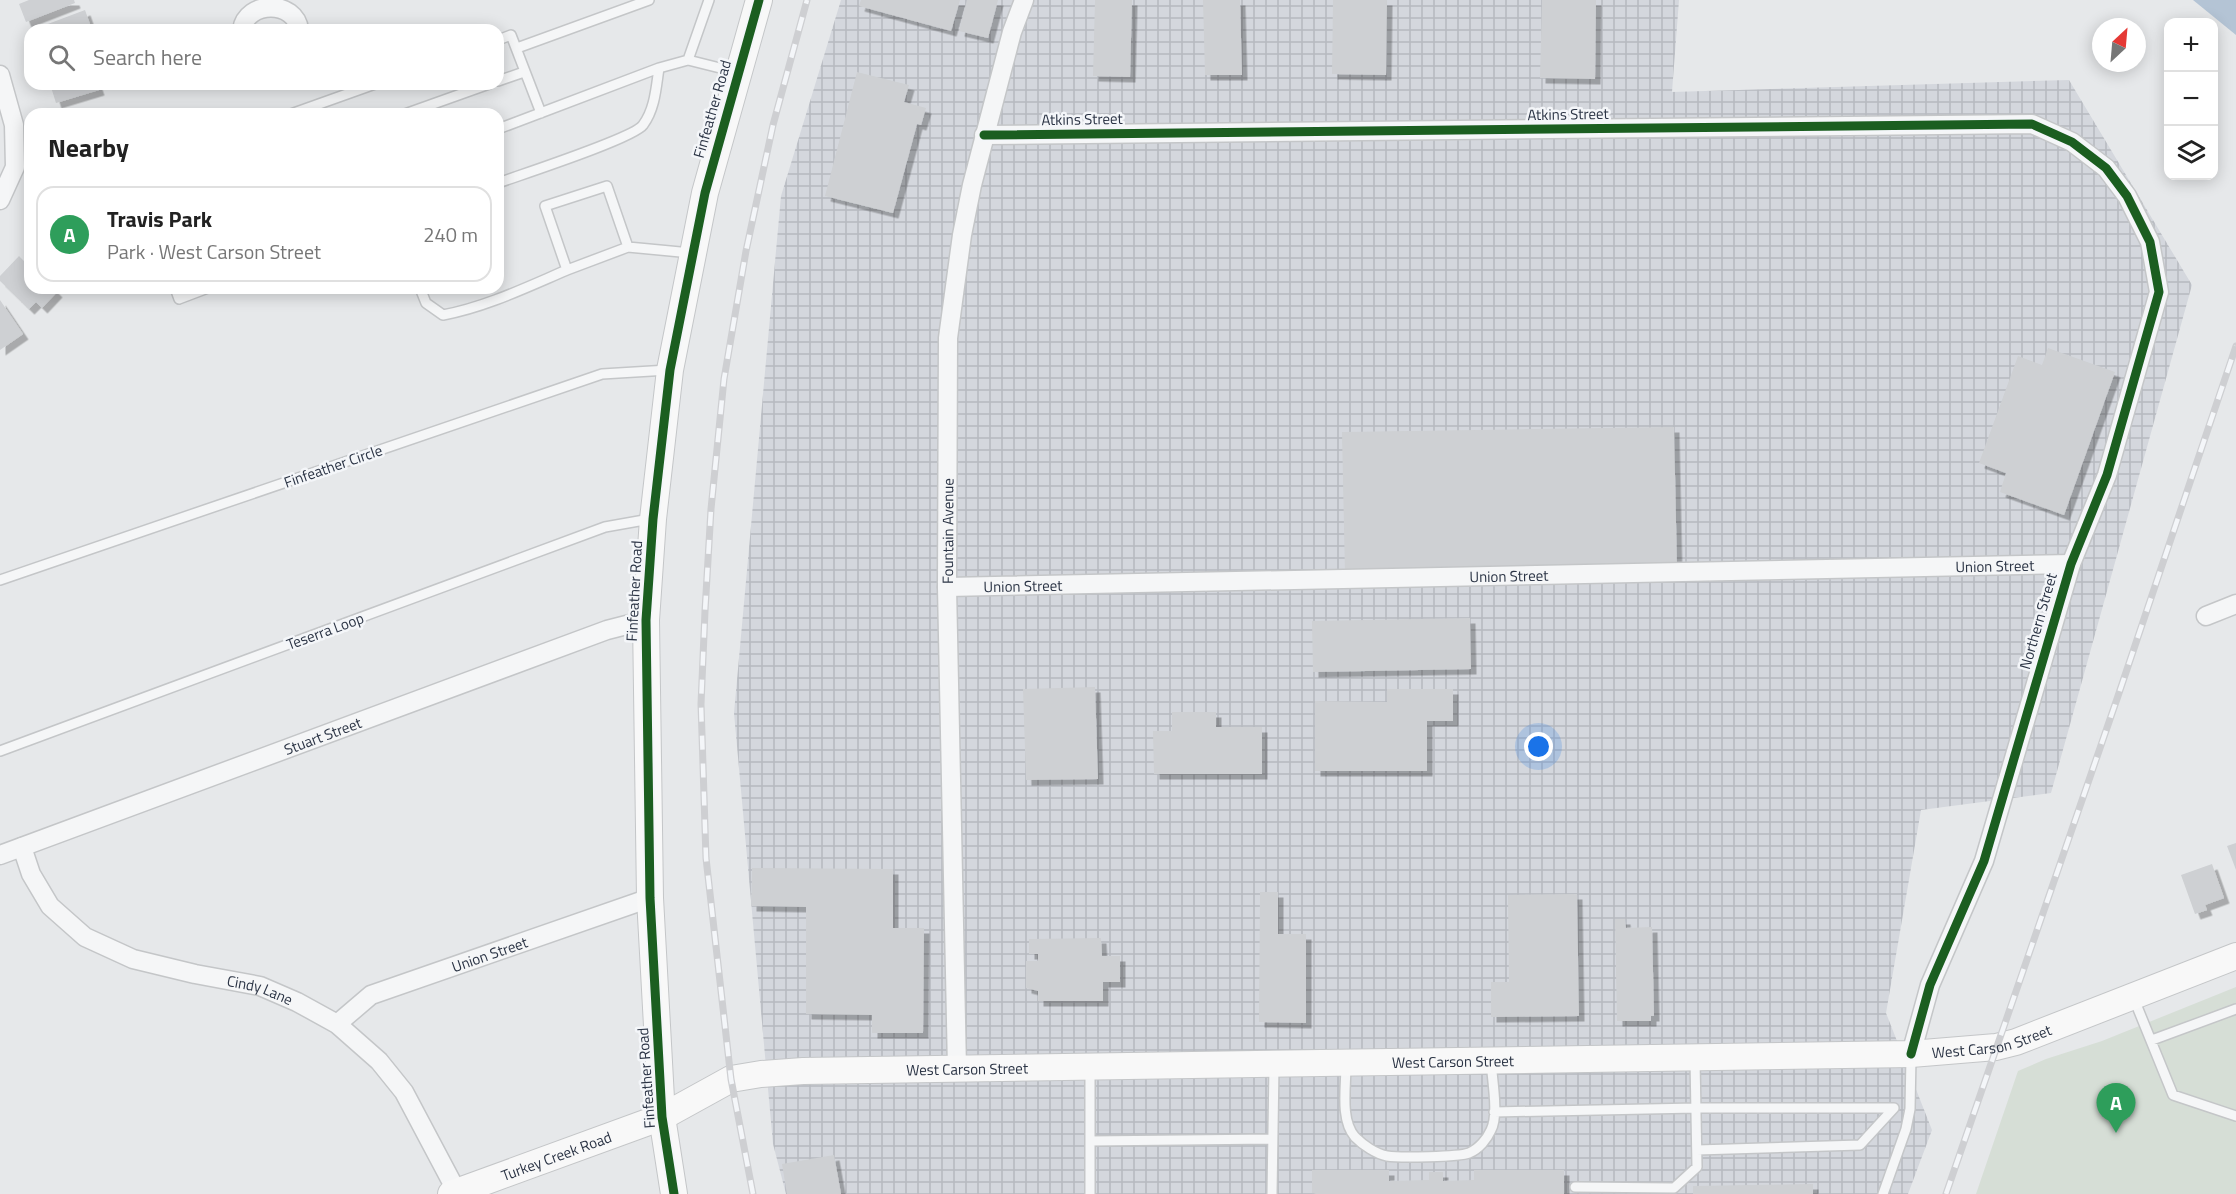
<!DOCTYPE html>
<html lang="en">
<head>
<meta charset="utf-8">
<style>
  body { margin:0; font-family:"Titillium Web",sans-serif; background:#f2f2f2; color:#222 }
  .controls { position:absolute; right:18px; top:18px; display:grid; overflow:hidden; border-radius:12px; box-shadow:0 3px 15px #0003 }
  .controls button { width:54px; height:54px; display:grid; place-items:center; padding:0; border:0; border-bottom:2px solid #e0e0e0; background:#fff; color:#222; font:30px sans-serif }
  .compass { position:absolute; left:2092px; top:18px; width:54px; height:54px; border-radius:50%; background:#fff; box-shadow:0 3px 15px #0003; rotate:26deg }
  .you { position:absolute; left:1539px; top:747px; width:21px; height:21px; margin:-15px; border:4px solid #fff; border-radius:50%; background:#1a73e8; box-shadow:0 0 0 9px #1a73e833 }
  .badge { display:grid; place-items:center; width:39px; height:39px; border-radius:50%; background:#1a73e8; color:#fff; font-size:20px; font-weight:700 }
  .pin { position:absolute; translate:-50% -50px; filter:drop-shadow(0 2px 3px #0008) }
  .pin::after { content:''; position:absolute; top:32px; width:21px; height:18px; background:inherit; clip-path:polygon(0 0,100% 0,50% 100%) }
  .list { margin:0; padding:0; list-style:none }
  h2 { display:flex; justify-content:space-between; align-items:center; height:78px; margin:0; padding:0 24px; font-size:26px }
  h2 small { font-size:20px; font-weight:400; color:#767676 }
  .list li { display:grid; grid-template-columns:39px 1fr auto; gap:18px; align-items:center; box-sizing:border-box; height:96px; margin:0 12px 12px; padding:0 12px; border:2px solid #e0e0e0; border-radius:18px }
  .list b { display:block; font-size:22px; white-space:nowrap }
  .list p { margin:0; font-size:20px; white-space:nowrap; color:#767676 }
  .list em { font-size:20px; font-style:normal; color:#767676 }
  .icon { flex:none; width:33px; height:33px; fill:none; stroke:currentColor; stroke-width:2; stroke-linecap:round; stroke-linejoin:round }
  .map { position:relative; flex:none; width:2236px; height:1194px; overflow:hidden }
  .search { position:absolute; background:#fff; box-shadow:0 3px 15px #0003; left:24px; top:24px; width:480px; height:66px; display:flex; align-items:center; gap:15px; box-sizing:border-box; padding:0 21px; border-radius:18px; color:#767676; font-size:22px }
  .panel { position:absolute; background:#fff; box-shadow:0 3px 15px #0003; left:24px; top:108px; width:480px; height:186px; border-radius:18px }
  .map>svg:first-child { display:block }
  .industrial { fill:url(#industrial-grid) }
  .park { fill:#d6ded6 }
  .water { fill:#b4c4d5 }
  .building { fill:#ced0d3; filter:url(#shadow) }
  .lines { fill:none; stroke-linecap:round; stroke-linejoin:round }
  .lane-casing { stroke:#c4c6c8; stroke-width:12 }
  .street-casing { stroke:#c4c6c8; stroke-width:21 }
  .secondary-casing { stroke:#c4c6c8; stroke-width:28 }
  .lane { stroke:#f5f6f7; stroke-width:9 }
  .street { stroke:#f5f6f7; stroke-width:18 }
  .secondary { stroke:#f8f8f8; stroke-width:26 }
  .rail-casing { stroke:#cecfd2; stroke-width:7 }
  .rail { stroke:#f4f6f9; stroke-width:4.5; stroke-dasharray:14; stroke-linecap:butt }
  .cycleway-casing { stroke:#f4f6f9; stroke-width:13 }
  .cycleway { stroke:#1b5e20; stroke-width:9 }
  .labels { text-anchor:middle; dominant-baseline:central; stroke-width:5; stroke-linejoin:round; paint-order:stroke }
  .street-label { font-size:15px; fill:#2b3445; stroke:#f4f6f9 }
</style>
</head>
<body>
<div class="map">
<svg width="2236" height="1194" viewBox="0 0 2236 1194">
  <defs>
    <pattern id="industrial-grid" width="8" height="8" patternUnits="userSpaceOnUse" patternTransform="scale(1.5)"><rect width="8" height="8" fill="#d4d7dd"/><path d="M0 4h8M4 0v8" fill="none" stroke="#b6b9bf"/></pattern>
    <filter id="shadow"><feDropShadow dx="5.5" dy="5.5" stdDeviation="0" flood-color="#0004"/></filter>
  </defs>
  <rect width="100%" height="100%" fill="#e6e8ea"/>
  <path class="industrial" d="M 841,0 L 1679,0 L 1672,92 L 2069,80 L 2192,285 L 2051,793 L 1921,810 L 1886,1013 L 1932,1130 L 1908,1194 L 786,1194 L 773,1144 L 734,713 L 781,196 Z"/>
  <path class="park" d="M 2236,987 L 2236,1194 L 1976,1194 L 2018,1071 L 2046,1059 L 2102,1041 Z"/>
  <path class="water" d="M 2193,0 L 2236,0 L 2236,35 Z"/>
  <path class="building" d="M 29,0 L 74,0 L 75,3 L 26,22 L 19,4 Z
    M 861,0 L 960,0 L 951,31 L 859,6 Z
    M 967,0 L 998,0 L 988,38 L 959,31 Z
    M 1095,0 L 1132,0 L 1130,77 L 1093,76 Z
    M 1203,0 L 1240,0 L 1242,75 L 1205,75 Z
    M 1333,0 L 1387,0 L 1386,75 L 1332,74 Z
    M 1542,0 L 1596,0 L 1595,79 L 1540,78 Z
    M 85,10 L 92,30 L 32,30 Z
    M 857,72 L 909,85 L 904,102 L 926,108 L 921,125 L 917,124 L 893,213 L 825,196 Z
    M 50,84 L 97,84 L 99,90 L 56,103 Z
    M 116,110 L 116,114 L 67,114 L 67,111 Z
    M 19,256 L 30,267 L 30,288 L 53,288 L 57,292 L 42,308 L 36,302 L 29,309 L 0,281 L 0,276 Z
    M 0,300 L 23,334 L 0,350 Z
    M 2048,348 L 2115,372 L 2064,515 L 2000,492 L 2006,473 L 1979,463 L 2018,356 L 2042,365 Z
    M 1674,427 L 1677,570 L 1345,575 L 1342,432 Z
    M 1470,618 L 1471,669 L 1313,672 L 1312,621 Z
    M 1095,687 L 1098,779 L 1026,780 L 1023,689 Z
    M 1387,689 L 1453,689 L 1453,721 L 1427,721 L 1427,771 L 1315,771 L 1315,701 L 1387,702 Z
    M 1172,712 L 1216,712 L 1216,727 L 1262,727 L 1262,774 L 1154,774 L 1153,731 L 1172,731 Z
    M 2236,843 L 2236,870 L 2227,846 Z
    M 2212,864 L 2224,898 L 2205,905 L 2207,910 L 2195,914 L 2181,875 Z
    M 752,868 L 893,869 L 893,928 L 924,928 L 923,1033 L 872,1033 L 872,1015 L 806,1014 L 806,907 L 751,906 Z
    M 1260,892 L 1278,892 L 1278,934 L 1306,934 L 1306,1023 L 1259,1022 Z
    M 1577,894 L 1579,1016 L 1491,1017 L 1491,982 L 1509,982 L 1508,895 Z
    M 1615,919 L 1625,919 L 1626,928 L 1652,927 L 1654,1016 L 1651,1016 L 1651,1021 L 1617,1021 Z
    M 1101,938 L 1102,956 L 1120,956 L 1120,982 L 1103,982 L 1103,1001 L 1038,1001 L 1038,991 L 1026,988 L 1026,961 L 1038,961 L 1038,954 L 1029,954 L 1029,939 Z
    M 834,1155 L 841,1194 L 787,1194 L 782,1164 Z
    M 1312,1170 L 1389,1170 L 1389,1181 L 1429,1180 L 1429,1172 L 1443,1172 L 1443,1181 L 1474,1180 L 1474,1170 L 1564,1170 L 1564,1194 L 1316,1194 L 1312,1193 Z
    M 1813,1184 L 1813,1194 L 1693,1194 L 1693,1186 Z"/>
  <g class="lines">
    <defs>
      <path id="lane" d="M 498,40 L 511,35 L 541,113
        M 517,48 L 649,0
        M 688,60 L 709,0
        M 498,81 L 524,72
        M 291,114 L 375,84
        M 405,114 L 489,84
        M 498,129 L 659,68 L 688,60 L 736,72
        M 498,183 C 520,175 634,138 643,125 C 655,109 656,88 659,68
        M 628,247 L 567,270 L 545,206 L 607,186 L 628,247 L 691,253
        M 175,288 L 179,299 L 208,288
        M 420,288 L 426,303 L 443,315 C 486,307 527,287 567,270
        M 0,580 L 602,374 L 668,370
        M 0,751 L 605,527 L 650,519
        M 2134,999 L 2173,1095 L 2236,1116
        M 2152,1040 L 2236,1009
        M 1346,1065 C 1346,1087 1340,1120 1355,1137 C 1363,1145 1376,1154 1387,1156 C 1399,1158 1459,1157 1469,1153 C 1479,1149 1487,1139 1491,1130 C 1499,1115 1492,1079 1491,1061
        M 1494,1112 L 1696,1108 L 1894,1108 L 1860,1145 L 1697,1150
        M 1090,1141 L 1272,1139
        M 1575,1187 L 1674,1188 L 1697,1167 L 1695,1060
        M 1090,1194 L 1090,1069
        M 1272,1194 L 1274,1066
        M 1883,1194 L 1906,1129 L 1910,1109 L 1911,1057"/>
      <g id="street">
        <path d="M 242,30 C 246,0 296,0 299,30"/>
        <path d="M 0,75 L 14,125 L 15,167 L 0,200"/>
        <path d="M 984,135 L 2032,124 L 2072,142 L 2106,168 L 2127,196 L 2150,242 L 2159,292 L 2107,475 L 2071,564 L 1984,861 L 1930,985 L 1911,1054"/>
        <path id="s1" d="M 947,587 L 2071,564"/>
        <path d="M 2206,616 L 2236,604"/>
        <path id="s2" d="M 22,847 L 31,874 L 50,906 L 85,937 L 133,959 L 195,974 L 260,986 L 297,1002 L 337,1024 L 379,1061 L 404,1092 L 457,1192"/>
        <path id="s3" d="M 0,855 L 607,630 L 646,620"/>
        <path id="s4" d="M 337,1024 L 371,995 L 650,898"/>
        <path id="s5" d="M 957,1069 L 947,587 L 948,338 L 962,235 L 972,185 L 1012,32 L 1024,0"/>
      </g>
      <g id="secondary">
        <path id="s6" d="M 451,1194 L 662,1117 L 731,1079 L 761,1074 L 803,1071 L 1911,1054 L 1996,1047 L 2016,1042 L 2236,956"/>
        <path d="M 674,1194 L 662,1117 L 650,898 L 646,620 L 653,519 L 670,370 L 705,193 L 759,0"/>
      </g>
    </defs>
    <use href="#lane" class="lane-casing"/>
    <use href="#street" class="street-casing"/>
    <use href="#secondary" class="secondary-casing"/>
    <use href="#lane" class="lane"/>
    <use href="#street" class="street"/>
    <use href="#secondary" class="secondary"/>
    <defs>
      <path id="rail" d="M 753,1194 L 731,1079 L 706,858 L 701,704 L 705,611 L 711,509 L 724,379 L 746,251 L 773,125 L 807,0
        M 1946,1194 L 2118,696 L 2236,346"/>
    </defs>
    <use href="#rail" class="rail-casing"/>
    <use href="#rail" class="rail"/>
    <defs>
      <path id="cycleway" d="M 984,135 L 2032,124 L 2072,142 L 2106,168 L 2127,196 L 2150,242 L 2159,292 L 2107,475 L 2071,564 L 1984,861 L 1930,985 L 1911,1054
        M 674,1194 L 662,1117 L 650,898 L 646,620 L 653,519 L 670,370 L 705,193 L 759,0"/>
    </defs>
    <use href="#cycleway" class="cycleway-casing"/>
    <use href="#cycleway" class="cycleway"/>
  </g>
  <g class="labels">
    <g class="street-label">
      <text transform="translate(712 109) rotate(-74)">Finfeather Road</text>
      <text transform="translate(1568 114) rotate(-1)">Atkins Street</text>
      <text transform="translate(1082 119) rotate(-1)">Atkins Street</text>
      <text transform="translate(333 466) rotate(-19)">Finfeather Circle</text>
      <text stroke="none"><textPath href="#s5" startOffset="538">Fountain Avenue</textPath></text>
      <text stroke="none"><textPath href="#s1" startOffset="1048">Union Street</textPath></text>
      <text stroke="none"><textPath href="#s1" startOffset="562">Union Street</textPath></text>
      <text stroke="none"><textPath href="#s1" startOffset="76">Union Street</textPath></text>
      <text transform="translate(634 591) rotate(-87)">Finfeather Road</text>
      <text transform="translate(2038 621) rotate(-74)">Northern Street</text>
      <text transform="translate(325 631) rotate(-20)">Teserra Loop</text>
      <text stroke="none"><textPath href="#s3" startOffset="344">Stuart Street</textPath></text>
      <text stroke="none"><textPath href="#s4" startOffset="170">Union Street</textPath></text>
      <text stroke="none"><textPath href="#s2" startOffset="296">Cindy Lane</textPath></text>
      <text stroke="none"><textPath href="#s6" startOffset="1566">West Carson Street</textPath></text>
      <text stroke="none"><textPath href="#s6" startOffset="1026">West Carson Street</textPath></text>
      <text stroke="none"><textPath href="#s6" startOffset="540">West Carson Street</textPath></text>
      <text transform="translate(646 1078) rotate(-94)">Finfeather Road</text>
      <text stroke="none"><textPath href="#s6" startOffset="112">Turkey Creek Road</textPath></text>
    </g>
  </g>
</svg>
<div class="controls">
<button>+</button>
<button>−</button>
<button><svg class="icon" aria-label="layers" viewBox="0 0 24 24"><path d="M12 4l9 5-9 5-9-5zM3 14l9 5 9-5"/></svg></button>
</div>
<svg class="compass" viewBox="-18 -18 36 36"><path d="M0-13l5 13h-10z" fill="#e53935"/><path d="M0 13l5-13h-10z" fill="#767676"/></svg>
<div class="you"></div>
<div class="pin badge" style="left:2116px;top:1133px;background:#2e9e5b">A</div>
<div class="search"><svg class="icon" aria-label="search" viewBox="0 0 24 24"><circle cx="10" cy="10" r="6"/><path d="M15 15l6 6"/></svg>Search here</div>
<section class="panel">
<h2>Nearby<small></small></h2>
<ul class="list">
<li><span class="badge" style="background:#2e9e5b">A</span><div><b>Travis Park</b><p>Park · West Carson Street</p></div><em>240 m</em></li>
</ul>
</section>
</div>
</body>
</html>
